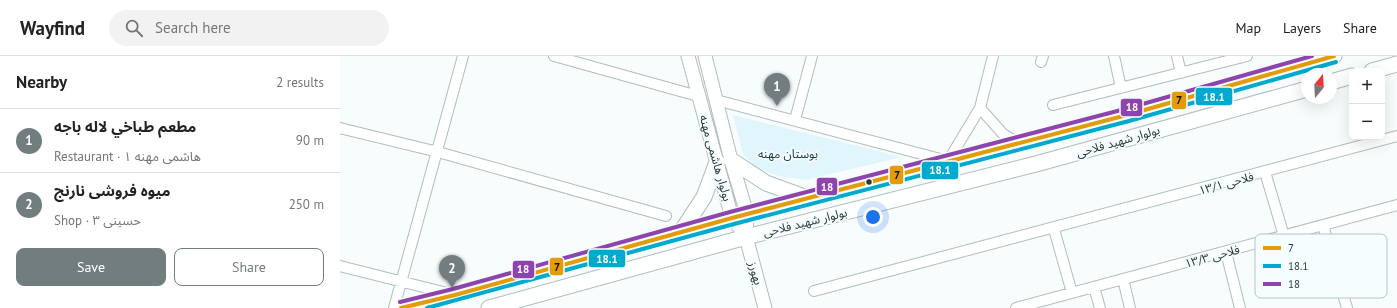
<!DOCTYPE html>
<html lang="en">
<head>
<meta charset="utf-8">
<style>
  body { margin:0; font-family:"PT Sans","Noto Sans Arabic",sans-serif; background:#f2f2f2; color:#222 }
  .controls { position:absolute; right:12px; top:12px; display:grid; overflow:hidden; border-radius:8px; box-shadow:0 4px 16px #0002 }
  .controls button { width:36px; height:36px; display:grid; place-items:center; padding:0; border:0; border-bottom:1px solid #e0e0e0; background:#fff; color:#222; font:20px sans-serif }
  .compass { position:absolute; left:961px; top:12px; width:36px; height:36px; border-radius:50%; background:#fff; box-shadow:0 4px 16px #0002; rotate:18deg }
  .you { position:absolute; left:533px; top:161px; width:14px; height:14px; margin:-10px; border:3px solid #fff; border-radius:50%; background:#1a73e8; box-shadow:0 0 0 6px #1a73e833 }
  .badge { display:grid; place-items:center; width:26px; height:26px; border-radius:50%; background:#727d80; color:#fff; font-size:13px; font-weight:700 }
  .pin { position:absolute; translate:-50% -33px; filter:drop-shadow(0 1px 2px #0008) }
  .pin::after { content:''; position:absolute; top:21px; width:14px; height:12px; background:inherit; clip-path:polygon(0 0,100% 0,50% 100%) }
  .list { margin:0; padding:0; list-style:none }
  h2 { display:flex; justify-content:space-between; align-items:center; height:52px; margin:0; padding:0 16px; font-size:17px }
  h2 small { font-size:13px; font-weight:400; color:#767676 }
  .list li { display:grid; grid-template-columns:26px 1fr auto; gap:12px; align-items:center; box-sizing:border-box; height:64px; padding:0 16px; border-top:1px solid #e0e0e0 }
  .list b { display:block; font-size:15px; white-space:nowrap }
  .list p { margin:0; font-size:13px; white-space:nowrap; color:#767676 }
  .list em { font-size:13px; font-style:normal; color:#767676 }
  .actions { display:flex; gap:8px; padding:12px 16px }
  .actions a { flex:1; padding:9px 0; border:1px solid #727d80; border-radius:8px; text-align:center; font-size:14px; color:#727d80 }
  .actions .main { background:#727d80; color:#fff }
  .icon { flex:none; width:22px; height:22px; fill:none; stroke:currentColor; stroke-width:2; stroke-linecap:round; stroke-linejoin:round }
  .map { position:relative; flex:none; width:1057px; height:252px; overflow:hidden }
  header { display:flex; align-items:center; gap:24px; box-sizing:border-box; height:56px; padding:0 20px; background:#fff; border-bottom:1px solid #e0e0e0 }
  header strong { font-size:19px }
  nav { display:flex; gap:22px; margin-inline-start:auto; font-size:14px }
  .search { width:280px; height:36px; background:#f2f2f2; display:flex; align-items:center; gap:10px; box-sizing:border-box; padding:0 14px; border-radius:22px; color:#767676; font-size:15px }
  main { display:flex }
  aside { flex:1; background:#fff }
  .map>svg:first-child { display:block }
  .park { fill:#e0f6fc }
  .lines { fill:none; stroke-linecap:round; stroke-linejoin:round }
  .minor-casing { stroke:#b3bcbe; stroke-width:12 }
  .tertiary-casing { stroke:#b3bcbe; stroke-width:15 }
  .secondary-casing { stroke:#b3bcbe; stroke-width:17 }
  .minor { stroke:#feffff; stroke-width:10 }
  .tertiary { stroke:#feffff; stroke-width:13 }
  .secondary { stroke:#feffff; stroke-width:15 }
  .bus-1-casing { stroke:#f5fdff; stroke-width:7 }
  .bus-2-casing { stroke:#f5fdff; stroke-width:7 }
  .bus-3-casing { stroke:#f5fdff; stroke-width:7 }
  .bus-1 { stroke:#e39b06; stroke-width:4 }
  .bus-2 { stroke:#00a9ce; stroke-width:4 }
  .bus-3 { stroke:#8e44ad; stroke-width:4 }
  .bus-dot { fill:#2b393d; stroke:#f5fdff; stroke-width:1.5 }
  .labels { text-anchor:middle; dominant-baseline:central; stroke-width:4; stroke-linejoin:round; paint-order:stroke }
  .street-label { font-size:12px; fill:#2b393d; stroke:#f5fdff }
  .park-label { font-size:12px; fill:#19414b; stroke:#f5fdff }
  .key { fill:#f5fdff; stroke:#b8c2c5; stroke-width:1 }
  .key-label { font-size:11px; fill:#2b393d }
  .line-badge { stroke:#f5fdff; stroke-width:1.5 }
  .badge-label { font-size:11px; text-anchor:middle; font-weight:bold; fill:#fff }
  .pale-badge-label { font-size:11px; text-anchor:middle; font-weight:bold; fill:#111 }
</style>
</head>
<body>
<header>
<strong>Wayfind</strong>
<div class="search"><svg class="icon" aria-label="search" viewBox="0 0 24 24"><circle cx="10" cy="10" r="6"/><path d="M15 15l6 6"/></svg>Search here</div>
<nav><a>Map</a><a>Layers</a><a>Share</a></nav>
</header>
<main>
<aside>
<h2>Nearby<small>2 results</small></h2>
<ul class="list">
<li><span class="badge">1</span><div><b>مطعم طباخي لاله باجه</b><p>Restaurant · هاشمی مهنه ۱</p></div><em>90 m</em></li>
<li><span class="badge">2</span><div><b>میوه فروشی نارنج</b><p>Shop · حسینی ۳</p></div><em>250 m</em></li>
</ul>
<div class="actions"><a class="main">Save</a><a>Share</a></div>
</aside>
<div class="map">
<svg width="1057" height="252" viewBox="0 0 1057 252">
  <rect width="100%" height="100%" fill="#f7fcfd"/>
  <path class="park" d="M 393,59 L 562,101 L 465,124 L 439,120 L 424,115 L 411,107 L 403,98 Z"/>
  <g class="lines">
    <defs>
      <path id="minor" d="M 214,0 L 358,40
        M 774,0 L 781,32
        M 837,0 L 841,17
        M 701,6 L 703,0
        M 376,44 L 608,105 L 640,52 L 653,0
        M 713,49 L 907,0
        M 640,52 L 663,78 L 678,87
        M 455,64 L 472,0
        M 0,72 L 98,96 L 326,160
        M 925,116 L 944,180
        M 983,169 L 1007,252
        M 714,173 L 732,237
        M 886,196 L 900,252
        M 0,210 L 111,238
        M 783,223 L 790,252
        M 754,231 L 760,252
        M 474,235 L 1057,80
        M 54,252 L 123,0
        M 676,252 L 1057,149"/>
      <path id="tertiary" d="M 348,0 L 392,162 L 398,170
        M 365,0 L 391,104 L 407,158 L 406,181 L 425,252"/>
      <path id="secondary" d="M 1032,15 L 1057,8
        M 991,26 L 1012,20
        M 391,104 L 426,127 L 467,142
        M 341,176 L 364,141 L 377,106
        M 61,252 L 115,239 L 392,162 L 787,59 L 994,0
        M 149,252 L 406,181 L 696,108 L 967,33"/>
    </defs>
    <use href="#minor" class="minor-casing"/>
    <use href="#tertiary" class="tertiary-casing"/>
    <use href="#secondary" class="secondary-casing"/>
    <use href="#minor" class="minor"/>
    <use href="#tertiary" class="tertiary"/>
    <use href="#secondary" class="secondary"/>
    <defs>
      <path id="bus-1" d="M 61,252 L 115,239 L 392,162 L 787,59 L 994,0"/>
      <path id="bus-2" d="M 87,252 L 394,168 L 789,65 L 996,6"/>
      <path id="bus-3" d="M 60,246 L 113,233 L 390,156 L 785,53 L 972,0"/>
    </defs>
    <use href="#bus-1" class="bus-1-casing"/>
    <use href="#bus-2" class="bus-2-casing"/>
    <use href="#bus-3" class="bus-3-casing"/>
    <use href="#bus-1" class="bus-1"/>
    <use href="#bus-2" class="bus-2"/>
    <use href="#bus-3" class="bus-3"/>
  </g>
  <circle class="bus-dot" cx="529" cy="126" r="3.5"/>
  <g class="labels">
    <g class="street-label">
      <text transform="translate(778 85) rotate(-16)">بولوار شهید فلاحی</text>
      <text transform="translate(376 102) rotate(74)">بولوار هاشمی مهنه</text>
      <text transform="translate(886 127) rotate(-15)">فلاحی ۱۳/۱</text>
      <text transform="translate(465 166) rotate(-14)">بولوار شهید فلاحی</text>
      <text transform="translate(872 200) rotate(-15)">فلاحی ۱۳/۳</text>
      <text transform="translate(416 217) rotate(75)">بهورز</text>
    </g>
    <g class="park-label">
      <text x="448" y="97">بوستان مهنه</text>
    </g>
  </g>
  <rect x="915" y="178" width="132" height="64" rx="6" class="key"/>
  <rect x="923" y="190" width="18" height="4" fill="#e39b06"/>
  <rect x="923" y="208" width="18" height="4" fill="#00a9ce"/>
  <rect x="923" y="226" width="18" height="4" fill="#8e44ad"/>
  <g class="key-label">
    <text x="948" y="196">7</text>
    <text x="948" y="214">18.1</text>
    <text x="948" y="232">18</text>
  </g>
  <g class="line-badge">
    <rect x="855" y="31" width="38" height="19" rx="4" fill="#00a9ce"/>
    <rect x="831" y="35" width="16" height="19" rx="4" fill="#e39b06"/>
    <rect x="780" y="42" width="23" height="19" rx="4" fill="#8e44ad"/>
    <rect x="581" y="105" width="38" height="19" rx="4" fill="#00a9ce"/>
    <rect x="549" y="109" width="15" height="20" rx="4" fill="#e39b06"/>
    <rect x="476" y="121" width="22" height="19" rx="4" fill="#8e44ad"/>
    <rect x="248" y="193" width="38" height="19" rx="4" fill="#00a9ce"/>
    <rect x="209" y="201" width="15" height="19" rx="4" fill="#e39b06"/>
    <rect x="172" y="204" width="23" height="19" rx="4" fill="#8e44ad"/>
  </g>
  <g class="badge-label">
    <text x="874" y="45">18.1</text>
    <text x="792" y="55">18</text>
    <text x="600" y="118">18.1</text>
    <text x="487" y="135">18</text>
    <text x="267" y="207">18.1</text>
    <text x="183" y="217">18</text>
  </g>
  <g class="pale-badge-label">
    <text x="839" y="48">7</text>
    <text x="557" y="123">7</text>
    <text x="217" y="215">7</text>
  </g>
</svg>
<div class="controls">
<button>+</button>
<button>−</button>
</div>
<svg class="compass" viewBox="-18 -18 36 36"><path d="M0-13l5 13h-10z" fill="#e53935"/><path d="M0 13l5-13h-10z" fill="#767676"/></svg>
<div class="you"></div>
<div class="pin badge" style="left:437px;top:50px">1</div>
<div class="pin badge" style="left:112px;top:232px">2</div>
</div>
</main>
</body>
</html>
